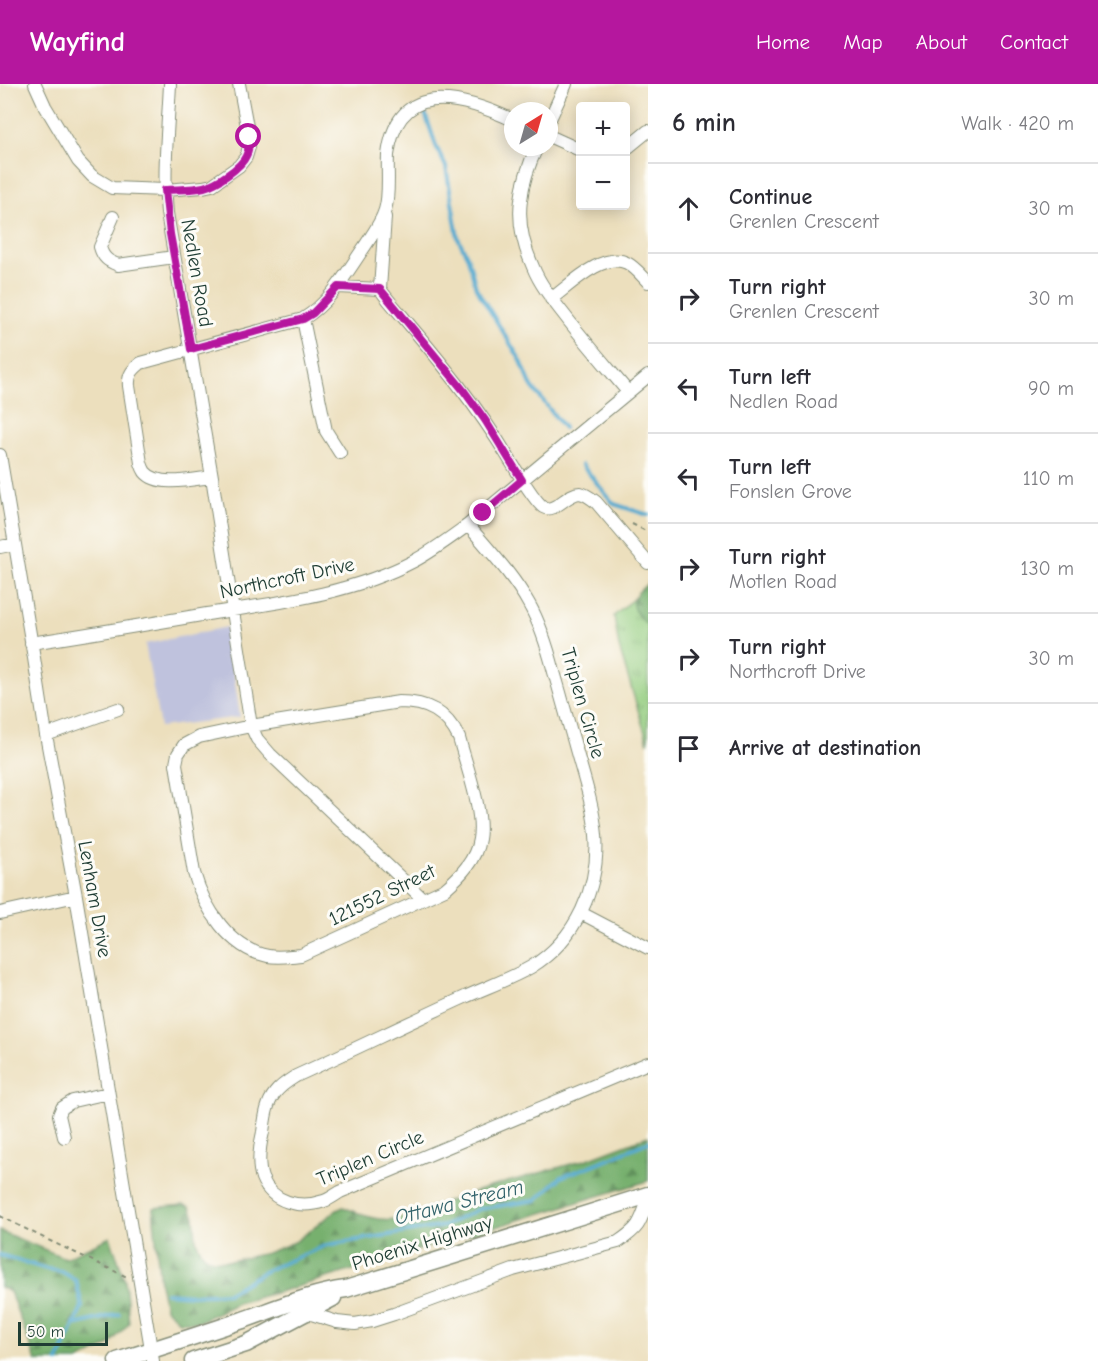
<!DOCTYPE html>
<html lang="en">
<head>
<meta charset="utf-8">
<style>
  body { margin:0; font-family:"Comic Neue",sans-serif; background:#f2f2f3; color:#2b2b33 }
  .controls { position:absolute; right:18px; top:18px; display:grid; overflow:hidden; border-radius:6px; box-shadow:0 3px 15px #0003 }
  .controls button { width:54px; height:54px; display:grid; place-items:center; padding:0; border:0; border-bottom:2px solid #e1e1e2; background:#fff; color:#2b2b33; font:30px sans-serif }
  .compass { position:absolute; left:504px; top:18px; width:54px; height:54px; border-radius:50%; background:#fff; box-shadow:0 3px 15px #0003; rotate:37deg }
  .scale { position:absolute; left:18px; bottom:15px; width:90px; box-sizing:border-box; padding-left:6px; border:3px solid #1f3d34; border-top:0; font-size:16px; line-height:21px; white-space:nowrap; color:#1f3d34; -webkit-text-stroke:4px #fdfcf7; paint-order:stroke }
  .stop { position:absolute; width:18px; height:18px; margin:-14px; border:4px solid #b5179e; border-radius:50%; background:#fff }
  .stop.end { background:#b5179e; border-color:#fff; box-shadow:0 2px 6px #0008 }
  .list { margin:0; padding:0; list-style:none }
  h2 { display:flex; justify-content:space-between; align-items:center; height:78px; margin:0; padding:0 24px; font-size:26px }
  h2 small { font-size:20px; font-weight:400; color:#7c7c81 }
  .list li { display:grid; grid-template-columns:39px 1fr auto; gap:18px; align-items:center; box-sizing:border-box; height:90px; padding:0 24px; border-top:2px solid #e1e1e2 }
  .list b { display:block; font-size:22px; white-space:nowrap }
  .list p { margin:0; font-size:20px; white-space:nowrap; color:#7c7c81 }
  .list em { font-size:20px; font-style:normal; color:#7c7c81 }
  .icon { flex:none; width:33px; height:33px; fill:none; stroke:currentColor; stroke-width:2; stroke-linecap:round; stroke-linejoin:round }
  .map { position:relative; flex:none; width:648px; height:1277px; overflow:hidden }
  header { display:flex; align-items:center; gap:36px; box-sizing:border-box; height:84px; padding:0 30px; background:#b5179e; color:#fff }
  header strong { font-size:28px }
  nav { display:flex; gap:33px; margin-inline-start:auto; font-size:21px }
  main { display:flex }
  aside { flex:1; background:#fff }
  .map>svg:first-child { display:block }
  .industrial { fill:#bfc2dd }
  .grass { fill:url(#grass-tufts); stroke:#5a855a; stroke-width:1.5 }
  .forest { fill:url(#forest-firs); stroke:#4b7651; stroke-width:1.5 }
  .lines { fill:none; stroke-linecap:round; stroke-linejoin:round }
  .stream { stroke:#54aad0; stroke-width:4 }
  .minor-casing { stroke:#868e78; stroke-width:14 }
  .major-casing { stroke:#868e78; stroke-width:19 }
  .path { stroke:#868e78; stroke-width:2; stroke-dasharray:4.5 4.5; stroke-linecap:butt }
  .minor { stroke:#fff; stroke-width:12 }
  .major { stroke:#fff; stroke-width:16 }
  .route { stroke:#b5179e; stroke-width:8 }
  .labels { text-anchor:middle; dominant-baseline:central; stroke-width:6; stroke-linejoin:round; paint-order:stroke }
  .street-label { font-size:20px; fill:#1f3d34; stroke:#fdfcf7 }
  .water-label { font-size:21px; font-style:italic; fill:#32636b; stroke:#fdfcf7 }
</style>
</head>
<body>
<header>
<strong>Wayfind</strong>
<nav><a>Home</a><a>Map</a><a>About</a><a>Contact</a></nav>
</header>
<main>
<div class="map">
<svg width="648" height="1277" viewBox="0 0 648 1277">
  <defs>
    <pattern id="grass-tufts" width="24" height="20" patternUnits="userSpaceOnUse" patternTransform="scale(1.5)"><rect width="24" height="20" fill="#94cd80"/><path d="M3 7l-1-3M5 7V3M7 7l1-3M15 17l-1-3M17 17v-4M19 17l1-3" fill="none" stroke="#78a86a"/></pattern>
    <pattern id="forest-firs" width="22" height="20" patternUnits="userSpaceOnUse" patternTransform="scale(1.5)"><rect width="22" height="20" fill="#77b06e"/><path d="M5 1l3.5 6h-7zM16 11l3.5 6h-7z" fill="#61905b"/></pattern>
  </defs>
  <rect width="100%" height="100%" fill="#fdfcf7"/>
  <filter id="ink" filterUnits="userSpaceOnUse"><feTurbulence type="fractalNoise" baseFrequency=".0167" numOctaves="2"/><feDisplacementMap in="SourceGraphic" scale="12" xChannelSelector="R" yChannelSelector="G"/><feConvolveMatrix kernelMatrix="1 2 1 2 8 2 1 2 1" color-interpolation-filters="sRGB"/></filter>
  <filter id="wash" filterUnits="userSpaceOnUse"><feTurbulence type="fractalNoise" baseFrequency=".008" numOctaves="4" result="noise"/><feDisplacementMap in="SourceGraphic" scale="24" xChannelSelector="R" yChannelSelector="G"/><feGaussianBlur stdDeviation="1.35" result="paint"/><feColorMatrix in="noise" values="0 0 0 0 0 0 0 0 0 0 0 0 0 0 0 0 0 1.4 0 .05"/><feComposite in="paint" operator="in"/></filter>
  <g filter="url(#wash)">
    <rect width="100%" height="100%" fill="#ecdfbd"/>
    <path class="industrial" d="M 227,543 L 240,633 L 160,643 L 145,560 Z"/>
    <path class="grass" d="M 634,514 C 633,526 639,533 648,541 L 648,659 L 619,563 L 614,532 Z"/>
    <path class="forest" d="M 648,499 L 648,541 C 642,536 629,524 634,514 C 636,509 644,503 648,499 Z
      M 648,1052 L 648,1097 L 293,1204 L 237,1219 L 198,1238 L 179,1237 L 165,1224 L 160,1200 L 153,1124 L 184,1121 L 190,1123 L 194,1133 L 196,1155 L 198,1161 L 203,1170 L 212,1176 L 231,1177 L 267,1169 L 295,1158 L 337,1126 L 343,1123 C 362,1131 379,1139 400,1134 L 483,1105 L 585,1076 Z
      M 0,1147 L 65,1174 L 110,1153 L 125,1196 L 129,1239 L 108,1262 L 78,1277 L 36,1277 L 10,1208 L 0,1203 Z"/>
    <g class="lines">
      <path class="stream" d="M 425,29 L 436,62 L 446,83 L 458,154 L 468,174 L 476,204 L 521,277 L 531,301 L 564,344
        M 582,381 L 614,420 L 648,431
        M 0,1171 L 47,1185 L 61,1187 L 76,1196 L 82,1223 L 74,1241
        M 166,1209 L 193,1211 L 228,1209 L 267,1186 L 327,1161 L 444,1142 L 479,1125 L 536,1116 L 561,1093 L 593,1081 L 648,1058
        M 58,1277 L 74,1241 L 119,1230"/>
    </g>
  </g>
  <g filter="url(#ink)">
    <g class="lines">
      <defs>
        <path id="minor" d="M 35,0 L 45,22 L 78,77 L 92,92 L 112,104 L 165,106 L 203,103 L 212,101 L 239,82 L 246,73 L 249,63 L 249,53 L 239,0
          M 170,0 C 168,43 163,86 167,129 L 212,393 L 251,642 L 257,655 L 270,670 L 423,815
          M 549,37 L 566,0
          M 549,52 L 580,66
          M 537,63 C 529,80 523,97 521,116 C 518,138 524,163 533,183 C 541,203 556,220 569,237 C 588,261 608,284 628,308
          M 626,65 L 648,47
          M 113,133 L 100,163 C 103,174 108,177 118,181 L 174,173
          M 385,133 L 380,205 C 387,215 395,224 403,233 C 441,278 478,323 508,373 C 515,384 534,417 543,423 C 555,430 567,409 580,409 C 586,410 591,414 596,418 L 648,479
          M 338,203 L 380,205
          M 551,215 C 569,202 603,167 627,179 C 635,183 642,192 648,198
          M 303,235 L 326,347 L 340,369
          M 0,371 L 34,574 L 46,651 L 76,812 L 153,1277
          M 212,393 C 194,395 158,404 145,388 C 143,385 142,382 141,379 L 129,302 C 128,291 132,286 141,279 L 303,235 C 331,218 347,188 365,162 C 372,151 381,139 385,126 C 390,111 387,87 388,71 C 397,0 453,8 513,36
          M 468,441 C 489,466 513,491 529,520 C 541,541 548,565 554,588 C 561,611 567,635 574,658 C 582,688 593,719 596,751 C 600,802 576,856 531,883 C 510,895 487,903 465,913 C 408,939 353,966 296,992 C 288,997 281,1001 275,1009 C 266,1020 265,1034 263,1048 C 260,1061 257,1080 262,1094 C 272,1119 300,1125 324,1117 C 330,1115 335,1111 340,1108 L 648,979
          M 0,463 L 15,460
          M 31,559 C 90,550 149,540 207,530 C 277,519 351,510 414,477 C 433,467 450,454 468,441 L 648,292
          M 399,618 C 428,618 446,628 459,654 C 466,681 484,728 479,755 C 476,776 460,792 445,805 L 301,871 C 290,872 279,874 268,872 C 230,865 204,824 194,789 L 176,680 L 178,670 L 184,661 L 199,653 L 251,642 Z
          M 46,651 L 118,625
          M 0,829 L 76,812
          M 581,829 L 648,864
          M 64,1053 L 59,1031 L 62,1024 L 73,1017 L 108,1009
          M 305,1228 L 337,1238 L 355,1240 L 372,1237 L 394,1230 L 513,1186 L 618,1158 C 639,1144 640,1140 648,1116"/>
        <path id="major" d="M 117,1277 C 158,1264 199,1251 240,1237 C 275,1225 309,1210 346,1205 L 648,1111
          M 193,1277 L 246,1260 L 333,1214"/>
      </defs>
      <use href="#minor" class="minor-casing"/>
      <use href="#major" class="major-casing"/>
      <path class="path" d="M 632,440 L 648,448
        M 0,1132 L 46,1155 L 127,1193"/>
      <use href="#minor" class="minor"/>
      <use href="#major" class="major"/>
    </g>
  </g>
  <g class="lines" filter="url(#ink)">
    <path class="route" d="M 249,53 C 249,60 249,67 246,72 C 241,84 216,100 204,103 C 191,106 178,105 165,106 L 170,150 L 191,265 L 303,235 L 313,229 L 338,203 L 380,205 L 464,307 L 485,336 L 522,396 L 483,429"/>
  </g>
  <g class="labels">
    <g class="street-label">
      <text transform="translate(197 189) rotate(80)">Nedlen Road</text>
      <text transform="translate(287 494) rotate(-12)">Northcroft Drive</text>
      <text transform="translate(583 619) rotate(74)">Triplen Circle</text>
      <text transform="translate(382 811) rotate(-26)">121552 Street</text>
      <text transform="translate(95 815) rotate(80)">Lenham Drive</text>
      <text transform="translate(370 1074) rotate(-23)">Triplen Circle</text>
      <text transform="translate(422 1159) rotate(-17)">Phoenix Highway</text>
    </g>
    <g class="water-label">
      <text transform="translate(459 1118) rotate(-14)">Ottawa Stream</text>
    </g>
  </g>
</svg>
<div class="controls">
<button>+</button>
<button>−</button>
</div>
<svg class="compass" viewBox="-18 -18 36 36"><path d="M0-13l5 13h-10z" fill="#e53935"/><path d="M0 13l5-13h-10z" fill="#7c7c81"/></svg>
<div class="scale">50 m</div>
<div class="stop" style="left:249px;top:53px"></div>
<div class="stop end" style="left:483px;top:429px"></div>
</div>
<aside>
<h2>6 min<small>Walk · 420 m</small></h2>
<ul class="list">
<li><svg class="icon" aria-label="ahead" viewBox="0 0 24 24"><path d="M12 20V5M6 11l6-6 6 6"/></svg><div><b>Continue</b><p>Grenlen Crescent</p></div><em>30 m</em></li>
<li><svg class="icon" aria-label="right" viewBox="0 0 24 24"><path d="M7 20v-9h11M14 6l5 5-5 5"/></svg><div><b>Turn right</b><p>Grenlen Crescent</p></div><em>30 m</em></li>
<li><svg class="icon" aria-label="left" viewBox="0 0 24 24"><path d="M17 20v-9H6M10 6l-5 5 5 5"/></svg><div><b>Turn left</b><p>Nedlen Road</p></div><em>90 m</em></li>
<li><svg class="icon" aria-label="left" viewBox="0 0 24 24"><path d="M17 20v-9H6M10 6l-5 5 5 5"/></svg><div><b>Turn left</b><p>Fonslen Grove</p></div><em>110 m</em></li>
<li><svg class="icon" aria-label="right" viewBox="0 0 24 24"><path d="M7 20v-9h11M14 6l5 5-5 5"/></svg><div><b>Turn right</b><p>Motlen Road</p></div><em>130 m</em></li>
<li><svg class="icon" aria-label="right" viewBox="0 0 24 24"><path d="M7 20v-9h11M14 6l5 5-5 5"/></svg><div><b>Turn right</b><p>Northcroft Drive</p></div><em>30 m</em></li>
<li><svg class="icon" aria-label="arrive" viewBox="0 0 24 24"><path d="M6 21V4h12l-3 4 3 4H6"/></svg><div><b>Arrive at destination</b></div></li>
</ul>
</aside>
</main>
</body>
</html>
